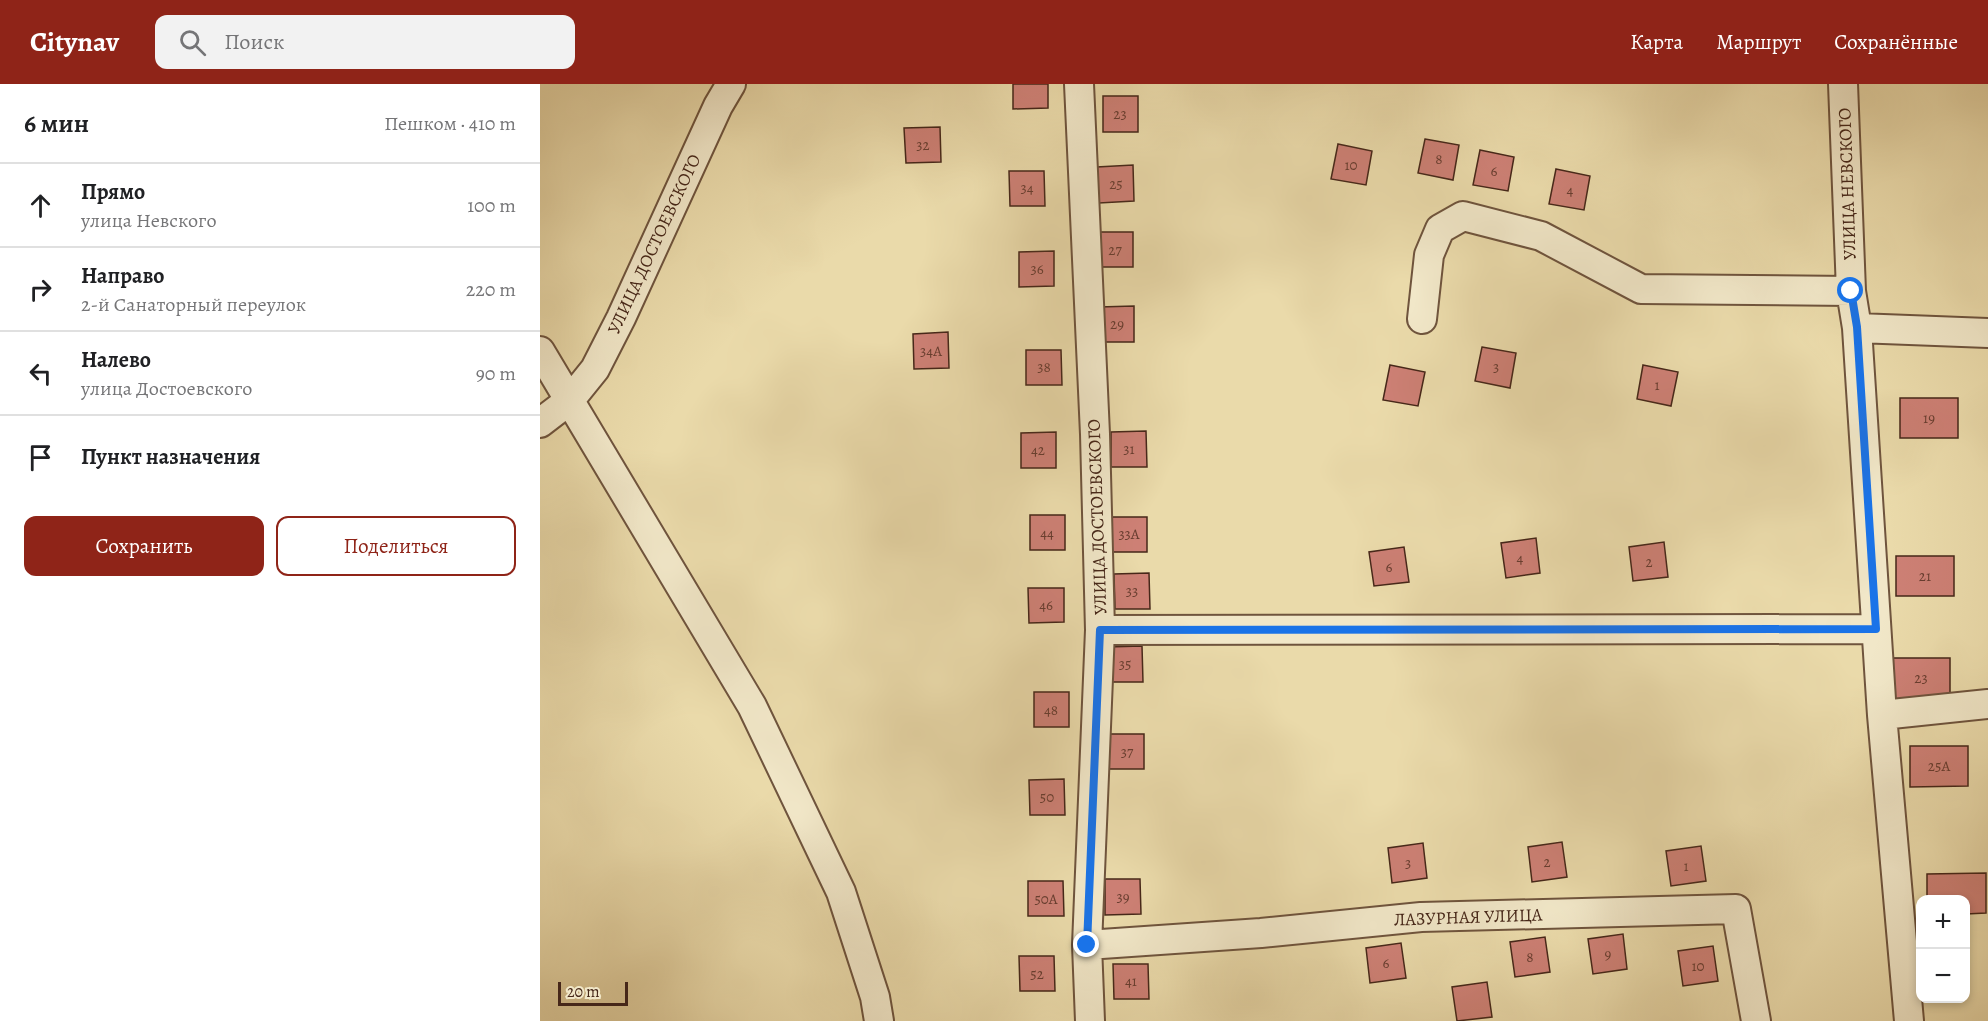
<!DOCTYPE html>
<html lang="ru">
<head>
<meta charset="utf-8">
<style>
  body { margin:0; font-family:Alegreya,serif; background:#f2f2f2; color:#202124 }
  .controls { position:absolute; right:18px; bottom:18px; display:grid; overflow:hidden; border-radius:12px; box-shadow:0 3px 9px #0003 }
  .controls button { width:54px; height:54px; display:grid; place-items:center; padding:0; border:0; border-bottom:2px solid #e0e0e0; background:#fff; color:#202124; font:30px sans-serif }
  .scale { position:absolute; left:18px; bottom:15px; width:70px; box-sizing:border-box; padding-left:6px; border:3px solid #462719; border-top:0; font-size:16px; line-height:21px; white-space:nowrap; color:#462719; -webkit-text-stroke:4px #f1e7c8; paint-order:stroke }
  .stop { position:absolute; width:18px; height:18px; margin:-14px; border:4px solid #1a73e8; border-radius:50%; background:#fff }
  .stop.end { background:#1a73e8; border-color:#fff; box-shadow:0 2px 6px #0008 }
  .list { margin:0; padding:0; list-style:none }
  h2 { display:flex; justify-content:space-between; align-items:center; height:78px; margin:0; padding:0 24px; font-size:26px }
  h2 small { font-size:20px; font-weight:400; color:#757577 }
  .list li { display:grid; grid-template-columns:39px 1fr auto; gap:18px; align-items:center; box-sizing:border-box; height:84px; padding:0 24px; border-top:2px solid #e0e0e0 }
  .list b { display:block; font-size:22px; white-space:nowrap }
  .list p { margin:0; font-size:20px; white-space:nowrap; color:#757577 }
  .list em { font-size:20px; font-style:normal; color:#757577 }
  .actions { display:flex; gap:12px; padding:18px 24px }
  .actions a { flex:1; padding:14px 0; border:2px solid #8f2418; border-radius:12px; text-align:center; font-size:21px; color:#8f2418 }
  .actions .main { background:#8f2418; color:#fff }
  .icon { flex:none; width:33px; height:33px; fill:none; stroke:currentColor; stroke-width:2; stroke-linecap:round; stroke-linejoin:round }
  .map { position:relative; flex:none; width:1448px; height:937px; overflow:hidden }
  header { display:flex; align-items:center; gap:36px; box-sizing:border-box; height:84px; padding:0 30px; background:#8f2418; color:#fff }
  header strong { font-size:28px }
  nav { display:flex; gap:33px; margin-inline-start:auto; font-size:21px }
  .search { width:420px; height:54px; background:#f2f2f2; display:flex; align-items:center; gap:15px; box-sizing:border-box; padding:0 21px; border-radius:12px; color:#757577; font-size:22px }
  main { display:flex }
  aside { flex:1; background:#fff }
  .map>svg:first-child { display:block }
  .building { fill:#cd8075; stroke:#462719; stroke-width:1.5 }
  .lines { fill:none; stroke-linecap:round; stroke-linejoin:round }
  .minor-casing { stroke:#6f543d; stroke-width:32 }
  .minor { stroke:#f1e7c8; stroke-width:28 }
  .route { stroke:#1a73e8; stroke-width:8 }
  .labels { text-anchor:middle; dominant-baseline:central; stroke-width:4.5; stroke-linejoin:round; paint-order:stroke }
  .number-label { font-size:15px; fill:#683d30 }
  .street-label { font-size:18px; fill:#462719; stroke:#f1e7c8 }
</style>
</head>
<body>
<header>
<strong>Citynav</strong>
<div class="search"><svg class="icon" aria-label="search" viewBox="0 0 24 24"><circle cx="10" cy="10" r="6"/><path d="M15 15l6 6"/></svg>Поиск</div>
<nav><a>Карта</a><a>Маршрут</a><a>Сохранённые</a></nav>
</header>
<main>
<aside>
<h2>6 мин<small>Пешком · 410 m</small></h2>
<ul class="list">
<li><svg class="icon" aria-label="ahead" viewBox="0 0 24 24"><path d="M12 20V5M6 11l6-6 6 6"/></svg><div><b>Прямо</b><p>улица Невского</p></div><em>100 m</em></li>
<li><svg class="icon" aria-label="right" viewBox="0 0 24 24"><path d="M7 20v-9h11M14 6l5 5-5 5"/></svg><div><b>Направо</b><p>2-й Санаторный переулок</p></div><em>220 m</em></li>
<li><svg class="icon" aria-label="left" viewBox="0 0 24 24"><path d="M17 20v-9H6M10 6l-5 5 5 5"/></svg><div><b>Налево</b><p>улица Достоевского</p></div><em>90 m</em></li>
<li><svg class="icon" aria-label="arrive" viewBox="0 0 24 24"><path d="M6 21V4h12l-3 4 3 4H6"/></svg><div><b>Пункт назначения</b></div></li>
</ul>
<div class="actions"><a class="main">Сохранить</a><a>Поделиться</a></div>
</aside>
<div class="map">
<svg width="1448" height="937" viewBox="0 0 1448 937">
  <rect width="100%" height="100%" fill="#eadaaa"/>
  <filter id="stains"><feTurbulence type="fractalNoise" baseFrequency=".00333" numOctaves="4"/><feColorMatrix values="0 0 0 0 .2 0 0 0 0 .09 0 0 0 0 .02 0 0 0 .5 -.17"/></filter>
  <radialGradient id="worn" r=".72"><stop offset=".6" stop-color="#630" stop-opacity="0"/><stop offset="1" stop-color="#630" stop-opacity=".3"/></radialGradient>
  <path class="building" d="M 473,0 L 508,0 L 508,24 L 473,25 Z
    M 563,12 L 598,12 L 598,48 L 563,48 Z
    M 400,43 L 401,78 L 366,79 L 364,44 Z
    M 885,55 L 919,61 L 913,96 L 878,89 Z
    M 798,60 L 832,67 L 826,101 L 791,95 Z
    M 940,66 L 974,73 L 968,107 L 933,101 Z
    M 593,81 L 594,117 L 559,119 L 557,83 Z
    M 1016,85 L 1050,92 L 1044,126 L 1009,120 Z
    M 469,87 L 504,87 L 505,122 L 470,122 Z
    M 557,148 L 593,148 L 593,183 L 558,183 Z
    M 514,167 L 514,202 L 479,203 L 479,168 Z
    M 594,222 L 594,258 L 559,258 L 559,223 Z
    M 408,248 L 409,284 L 374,285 L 373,250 Z
    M 942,263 L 976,269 L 970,304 L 935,297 Z
    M 486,266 L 521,266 L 522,301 L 486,301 Z
    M 850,281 L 885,288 L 878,322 L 843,316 Z
    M 1103,281 L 1138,288 L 1131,322 L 1097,315 Z
    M 1360,314 L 1418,314 L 1418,354 L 1360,354 Z
    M 606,347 L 607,383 L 571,383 L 571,348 Z
    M 516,348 L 516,384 L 481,384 L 481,349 Z
    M 490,431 L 525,431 L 525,466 L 490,466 Z
    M 571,433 L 607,433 L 607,468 L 572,468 Z
    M 996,454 L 1000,489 L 966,494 L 961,459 Z
    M 1124,458 L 1128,493 L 1093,497 L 1089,463 Z
    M 864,463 L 869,498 L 834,502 L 829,468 Z
    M 1356,472 L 1414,472 L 1414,512 L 1356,512 Z
    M 609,489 L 610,525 L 575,525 L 574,490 Z
    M 488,504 L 524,504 L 524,538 L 489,539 Z
    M 602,562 L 603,598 L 567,598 L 567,563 Z
    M 1351,574 L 1410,574 L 1410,614 L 1352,615 Z
    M 494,608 L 529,608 L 529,643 L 494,643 Z
    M 569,650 L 604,650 L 604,685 L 569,685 Z
    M 1370,662 L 1428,662 L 1428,702 L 1370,703 Z
    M 524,695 L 525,731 L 490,731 L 489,696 Z
    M 1022,758 L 1027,793 L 992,798 L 988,763 Z
    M 883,759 L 887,794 L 852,799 L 848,764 Z
    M 1161,762 L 1166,797 L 1131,802 L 1126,767 Z
    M 1446,789 L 1446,829 L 1426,830 L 1426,816 L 1387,816 L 1387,790 Z
    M 565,795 L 600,795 L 601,830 L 565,831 Z
    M 488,797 L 523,797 L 524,832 L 488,832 Z
    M 1083,850 L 1087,885 L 1053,890 L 1048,855 Z
    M 1005,853 L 1010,888 L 975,893 L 970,858 Z
    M 861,859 L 866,894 L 830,899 L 826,864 Z
    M 1173,862 L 1178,897 L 1143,902 L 1138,867 Z
    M 479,872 L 514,872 L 515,907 L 480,907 Z
    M 573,880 L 608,880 L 609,915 L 574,915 Z
    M 947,898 L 952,933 L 917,937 L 912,903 Z"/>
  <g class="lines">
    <defs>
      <path id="minor" d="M 539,0 L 555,350 L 560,546 L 547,861 L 550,937
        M 1303,0 L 1311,207 L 1317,244 L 1342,631 L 1369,937
        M 882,235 L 889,171 L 900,145 L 923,132 L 1001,152 L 1101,205 L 1311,207
        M 1317,244 L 1448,249
        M 0,267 L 212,622 L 301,808 L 335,913 L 339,937
        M 0,339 L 30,316 L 55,285 L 81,234 L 178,22 L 191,0
        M 560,546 L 1336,545
        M 1342,631 L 1448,620
        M 547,861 L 721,849 L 881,833 L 1196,825 L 1216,937"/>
    </defs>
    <use href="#minor" class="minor-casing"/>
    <use href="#minor" class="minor"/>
  </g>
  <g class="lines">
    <path class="route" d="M 547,861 L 560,546 L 1336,545 L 1317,243 L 1311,207"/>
  </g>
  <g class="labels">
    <g class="number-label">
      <text x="580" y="30">23</text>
      <text x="383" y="61">32</text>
      <text x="899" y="75">8</text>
      <text x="811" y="81">10</text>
      <text x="954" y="87">6</text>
      <text x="576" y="100">25</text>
      <text x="487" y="104">34</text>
      <text x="1030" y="106">4</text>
      <text x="575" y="166">27</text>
      <text x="497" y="185">36</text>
      <text x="577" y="240">29</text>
      <text x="391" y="267">34А</text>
      <text x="504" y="283">38</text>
      <text x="956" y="283">3</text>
      <text x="1117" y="301">1</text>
      <text x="1389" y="334">19</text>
      <text x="589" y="365">31</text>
      <text x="498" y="366">42</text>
      <text x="507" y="449">44</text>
      <text x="589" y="450">33А</text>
      <text x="980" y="474">4</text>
      <text x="1109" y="478">2</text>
      <text x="849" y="483">6</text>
      <text x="1385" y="492">21</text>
      <text x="592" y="507">33</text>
      <text x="506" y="521">46</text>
      <text x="585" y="580">35</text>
      <text x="1381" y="594">23</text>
      <text x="511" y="626">48</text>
      <text x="587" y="668">37</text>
      <text x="1399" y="682">25А</text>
      <text x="507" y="713">50</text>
      <text x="1007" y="778">2</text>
      <text x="868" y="779">3</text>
      <text x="1146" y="782">1</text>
      <text x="583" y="813">39</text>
      <text x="506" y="815">50А</text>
      <text x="1068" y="870">9</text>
      <text x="990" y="873">8</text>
      <text x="846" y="879">6</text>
      <text x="1158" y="882">10</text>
      <text x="497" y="890">52</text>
      <text x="591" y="897">41</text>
    </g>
    <g class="street-label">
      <text transform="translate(1307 100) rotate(-92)">УЛИЦА НЕВСКОГО</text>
      <text transform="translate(114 160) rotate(-65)">УЛИЦА ДОСТОЕВСКОГО</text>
      <text transform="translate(557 433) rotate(-92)">УЛИЦА ДОСТОЕВСКОГО</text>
      <text transform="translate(928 833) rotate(-2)">ЛАЗУРНАЯ УЛИЦА</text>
    </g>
  </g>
  <rect width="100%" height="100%" filter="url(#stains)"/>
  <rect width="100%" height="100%" fill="url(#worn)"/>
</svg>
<div class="controls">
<button>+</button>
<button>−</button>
</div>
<div class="scale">20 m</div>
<div class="stop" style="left:1311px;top:207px"></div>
<div class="stop end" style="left:547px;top:861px"></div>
</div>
</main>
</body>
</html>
